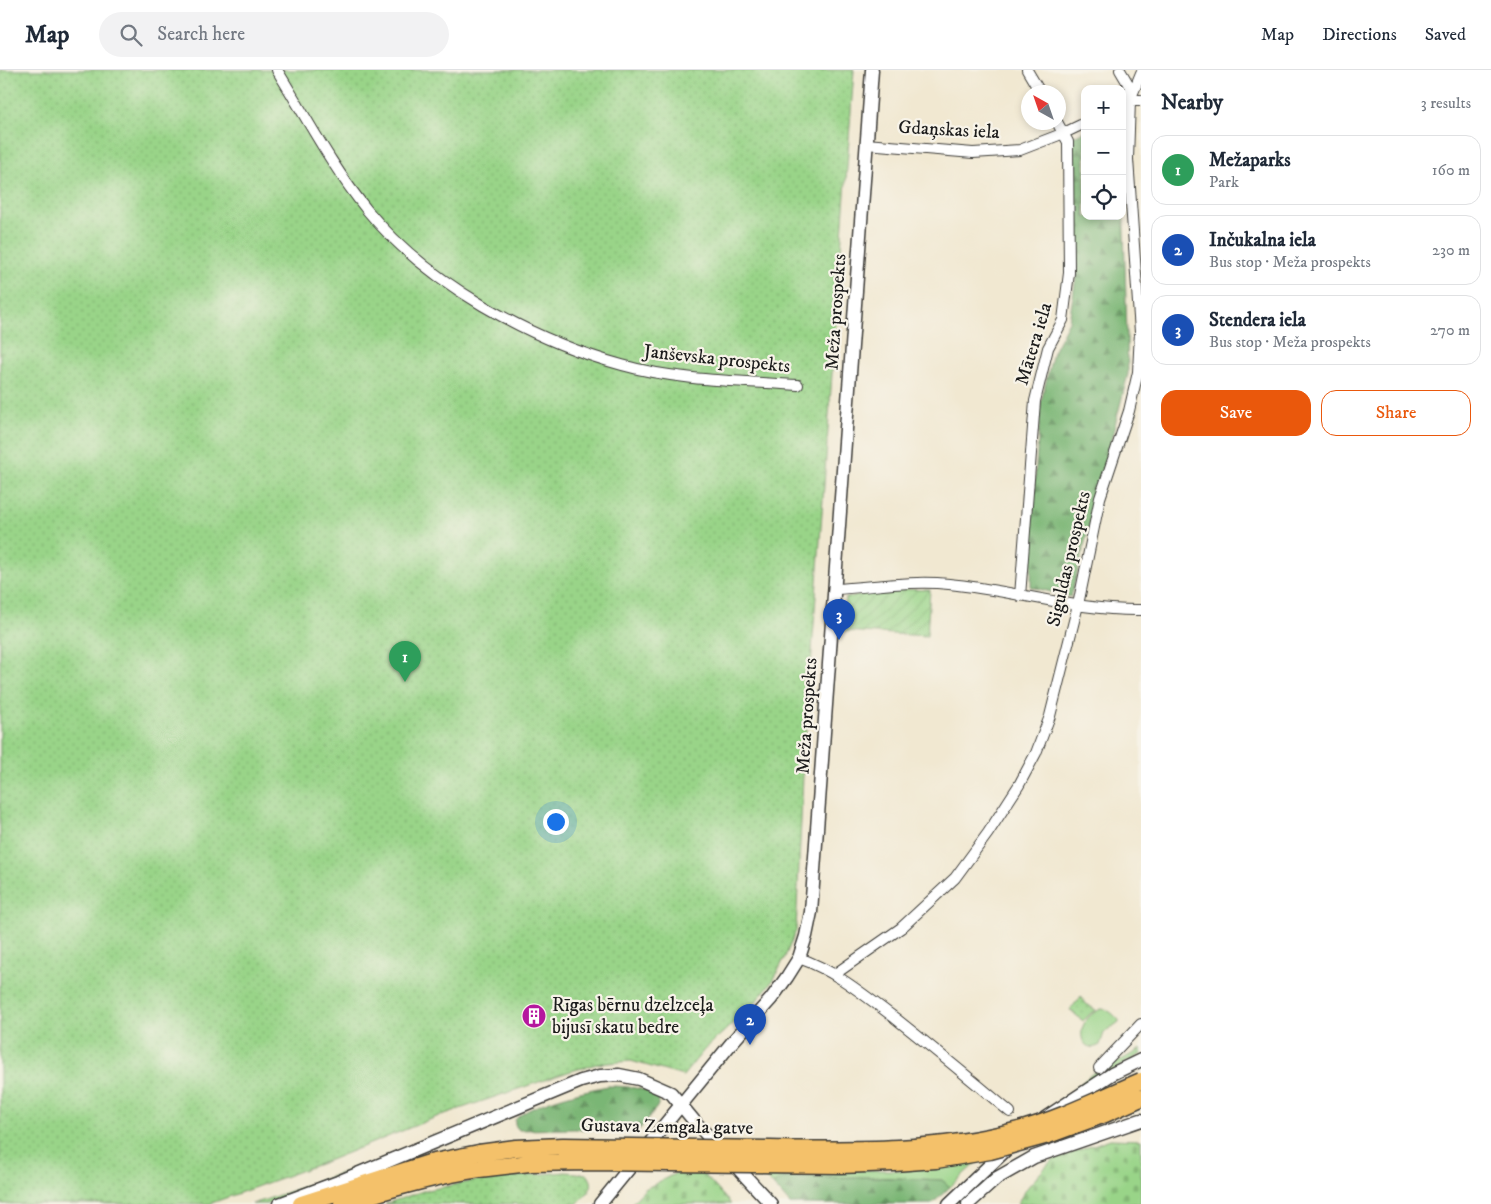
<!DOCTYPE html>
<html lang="en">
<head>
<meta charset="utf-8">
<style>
  body { margin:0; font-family:"IM FELL DW Pica",serif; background:#f2f2f3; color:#1f2937 }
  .controls { position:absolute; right:15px; top:15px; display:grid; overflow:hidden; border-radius:10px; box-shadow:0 2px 8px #0003 }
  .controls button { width:45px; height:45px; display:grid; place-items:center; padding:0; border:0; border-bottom:1px solid #e0e1e3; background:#fff; color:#1f2937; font:25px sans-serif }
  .compass { position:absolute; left:1021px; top:15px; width:45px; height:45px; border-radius:50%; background:#fff; box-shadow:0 2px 8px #0003; rotate:320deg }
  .you { position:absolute; left:555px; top:751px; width:18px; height:18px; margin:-12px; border:4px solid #fff; border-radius:50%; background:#1a73e8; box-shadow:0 0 0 8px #1a73e833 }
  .badge { display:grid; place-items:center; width:32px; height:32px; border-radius:50%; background:#ea580c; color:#fff; font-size:16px; font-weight:700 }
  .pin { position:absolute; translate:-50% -41px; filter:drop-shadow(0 1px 2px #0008) }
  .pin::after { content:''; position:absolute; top:26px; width:18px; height:15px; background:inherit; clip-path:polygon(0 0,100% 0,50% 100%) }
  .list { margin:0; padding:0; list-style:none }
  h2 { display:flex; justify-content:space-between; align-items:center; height:65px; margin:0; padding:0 20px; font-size:21px }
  h2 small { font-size:16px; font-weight:400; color:#747a83 }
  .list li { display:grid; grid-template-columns:32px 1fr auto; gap:15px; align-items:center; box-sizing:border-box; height:70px; margin:0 10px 10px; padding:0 10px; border:1px solid #e0e1e3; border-radius:15px }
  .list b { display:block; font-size:19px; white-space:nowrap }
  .list p { margin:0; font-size:16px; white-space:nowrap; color:#747a83 }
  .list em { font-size:16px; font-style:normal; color:#747a83 }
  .actions { display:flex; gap:10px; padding:15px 20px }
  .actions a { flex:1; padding:11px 0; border:1px solid #ea580c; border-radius:15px; text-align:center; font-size:18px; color:#ea580c }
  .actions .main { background:#ea580c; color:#fff }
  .icon { flex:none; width:28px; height:28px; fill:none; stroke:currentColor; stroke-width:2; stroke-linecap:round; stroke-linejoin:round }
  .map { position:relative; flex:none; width:1141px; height:1134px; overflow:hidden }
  header { display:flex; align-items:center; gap:30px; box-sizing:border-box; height:70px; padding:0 25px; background:#fff; border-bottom:1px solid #e0e1e3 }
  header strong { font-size:24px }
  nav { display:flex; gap:28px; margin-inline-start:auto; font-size:18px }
  .search { width:350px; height:45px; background:#f2f2f3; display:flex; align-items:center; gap:12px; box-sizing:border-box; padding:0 18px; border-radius:28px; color:#747a83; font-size:19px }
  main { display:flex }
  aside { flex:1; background:#fff }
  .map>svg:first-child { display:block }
  .grass { fill:#99d488; stroke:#5a7852 }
  .forest { fill:url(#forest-firs); stroke:#4b6948 }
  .cemetery { fill:url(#cemetery-stones); stroke:#5a7852 }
  .park { fill:url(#park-dots); stroke:#5a7852 }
  .garden { fill:url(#garden-furrows); stroke:#5a7852 }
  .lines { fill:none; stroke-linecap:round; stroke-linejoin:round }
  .minor-casing { stroke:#3c3b37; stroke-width:12 }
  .tertiary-casing { stroke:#3c3b37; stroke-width:15 }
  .primary-casing { stroke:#3c3b37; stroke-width:19 }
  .minor { stroke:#fff; stroke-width:10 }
  .tertiary { stroke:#fff; stroke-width:12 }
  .primary { stroke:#f4c16a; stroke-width:16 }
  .primary-bridge-casing { stroke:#3c3b37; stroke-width:19; stroke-linecap:butt }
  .primary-bridge { stroke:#f4c16a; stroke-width:16 }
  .labels { text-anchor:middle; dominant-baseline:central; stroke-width:4.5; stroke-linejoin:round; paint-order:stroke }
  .street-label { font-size:19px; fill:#1c1c1c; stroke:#f7f3e8 }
  .poi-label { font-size:19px; fill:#1c1c1c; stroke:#f7f3e8; text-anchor:start }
</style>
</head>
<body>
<header>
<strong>Map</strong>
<div class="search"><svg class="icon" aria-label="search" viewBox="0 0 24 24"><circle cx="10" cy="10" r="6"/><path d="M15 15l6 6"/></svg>Search here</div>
<nav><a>Map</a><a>Directions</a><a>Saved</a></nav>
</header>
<main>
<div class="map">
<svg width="1141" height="1134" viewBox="0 0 1141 1134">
  <defs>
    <pattern id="forest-firs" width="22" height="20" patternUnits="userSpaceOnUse" patternTransform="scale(1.25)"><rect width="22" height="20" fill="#7ab674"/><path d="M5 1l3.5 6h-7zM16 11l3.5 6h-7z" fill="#63935e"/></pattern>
    <pattern id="cemetery-stones" width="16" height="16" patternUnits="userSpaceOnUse" patternTransform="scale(1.25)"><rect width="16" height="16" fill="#99d488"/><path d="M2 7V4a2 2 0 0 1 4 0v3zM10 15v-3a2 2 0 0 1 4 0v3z" fill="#83b575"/></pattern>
    <pattern id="park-dots" width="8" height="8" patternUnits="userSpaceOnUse" patternTransform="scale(1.25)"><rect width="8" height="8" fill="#99d488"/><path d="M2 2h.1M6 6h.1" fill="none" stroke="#83b575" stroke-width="1.8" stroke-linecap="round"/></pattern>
    <pattern id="garden-furrows" width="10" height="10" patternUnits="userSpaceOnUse" patternTransform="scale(1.25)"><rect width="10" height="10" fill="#99d488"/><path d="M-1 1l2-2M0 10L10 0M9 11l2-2" fill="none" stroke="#83b575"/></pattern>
  </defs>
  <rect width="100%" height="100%" fill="#f7f3e8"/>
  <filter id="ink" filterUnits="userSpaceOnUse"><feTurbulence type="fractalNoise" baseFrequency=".02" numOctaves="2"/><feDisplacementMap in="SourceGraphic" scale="10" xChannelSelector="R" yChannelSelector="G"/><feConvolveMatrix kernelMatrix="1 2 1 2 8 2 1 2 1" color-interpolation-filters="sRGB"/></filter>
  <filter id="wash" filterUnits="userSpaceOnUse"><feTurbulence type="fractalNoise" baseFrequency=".0096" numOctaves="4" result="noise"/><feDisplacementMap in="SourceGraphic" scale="20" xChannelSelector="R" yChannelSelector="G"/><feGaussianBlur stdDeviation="1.12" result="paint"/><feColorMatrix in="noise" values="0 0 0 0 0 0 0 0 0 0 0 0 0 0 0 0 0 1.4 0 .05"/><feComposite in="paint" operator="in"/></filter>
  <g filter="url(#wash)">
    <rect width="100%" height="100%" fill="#f1e8d1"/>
    <path class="grass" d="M 1101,939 C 1109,939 1114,945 1119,950 L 1119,952 L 1104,963 L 1100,975 C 1080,987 1071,951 1101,939 Z
      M 1141,979 L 1141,984 L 1071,1024 L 1070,1023 L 1094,1002 L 1103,1000 Z
      M 980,1089 L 950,1117 L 942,1110 L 871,1107 L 782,1108 L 773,1115 L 763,1104 L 762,1100 L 906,1100 Z
      M 361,1096 L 267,1134 L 252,1134 L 265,1130 Z"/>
    <path class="forest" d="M 1085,61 L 1085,146 L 1122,146 L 1122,84 L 1128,304 L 1071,527 L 1031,517 L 1032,446 L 1041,332 L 1053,282 L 1069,251 L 1077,201 L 1071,67 Z
      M 608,1016 C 627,1016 644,1018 661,1026 L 657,1037 L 639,1060 L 574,1059 L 519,1060 L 515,1055 L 515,1050 C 529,1033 586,1020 608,1016 Z
      M 871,1107 L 942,1110 L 950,1117 L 932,1134 L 790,1134 L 773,1115 L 781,1108 Z"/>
    <path class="cemetery" d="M 1110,1069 L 1141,1070 L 1141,1134 L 1017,1134 L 1026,1119 L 1052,1090 Z
      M 699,1099 L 731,1134 L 631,1134 L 645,1119 L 676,1103 Z"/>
    <path class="park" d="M 0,0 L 854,0 L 803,706 L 796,861 L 785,887 L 774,909 L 754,934 L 704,980 L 683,1006 L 631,991 L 597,994 L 571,1001 L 439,1046 L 325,1092 L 209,1134 L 0,1134 Z
      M 1081,926 L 1085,933 L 1096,940 L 1091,943 L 1083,951 L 1070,940 Z
      M 566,1102 L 587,1104 C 598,1117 586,1124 577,1134 L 385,1134 L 423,1121 L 484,1109 Z"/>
    <path class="garden" d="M 896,519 L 930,520 L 927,566 L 843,561 L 846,528 Z"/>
  </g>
  <g filter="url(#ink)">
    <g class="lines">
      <defs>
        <path id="minor" d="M 277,0 C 306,47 332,97 367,140 C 427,213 531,270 622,295 C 678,311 740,311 798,315
          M 1027,0 L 1040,22
          M 1120,0 L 1130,17 L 1130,27
          M 1122,34 L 1130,30 L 1141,30
          M 866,74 L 973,83 L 1020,80 L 1064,63 L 1085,53
          M 835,519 C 873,517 911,510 949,514 C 1013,520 1076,541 1141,540
          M 1020,526 L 1035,331 L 1048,278 L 1063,250 L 1069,203 L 1068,72 L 1057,52
          M 799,888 C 836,901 864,925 895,948 C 934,979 972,1010 1010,1042
          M 835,904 L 901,858 L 955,808 L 988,763 L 1019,715 L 1036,683 L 1050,646 L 1078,535 L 1100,428 L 1129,341 L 1138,302 L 1140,262 L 1128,89 L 1130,30 L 1141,3
          M 1099,998 L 1141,954"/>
        <path id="tertiary" d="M 1045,1048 L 1112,1004 L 1141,990
          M 279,1134 L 338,1112 L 581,1011 L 600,1006 L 619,1005 L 639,1009 L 671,1023 L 695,1052 L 771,1134
          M 600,1134 L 734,970 L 771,929 L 787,907 L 799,888 L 806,866 L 811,842 L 872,0
          M 949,1134 L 1010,1076
          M 968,1134 L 997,1108 L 1034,1087 L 1141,1050"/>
        <path id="primary" d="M 301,1134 L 429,1093 L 479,1083
          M 342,1134 C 388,1119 432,1106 479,1099"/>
      </defs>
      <use href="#minor" class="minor-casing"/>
      <use href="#tertiary" class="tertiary-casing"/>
      <use href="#primary" class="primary-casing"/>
      <use href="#minor" class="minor"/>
      <use href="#tertiary" class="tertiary"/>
      <use href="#primary" class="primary"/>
      <defs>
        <path id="primary-bridge" d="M 479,1083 L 516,1078 L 563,1076 C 632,1077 701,1078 770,1079 C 852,1080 935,1082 1015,1061 C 1058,1050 1099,1029 1141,1011
          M 479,1099 L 530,1093 L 588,1092 L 841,1095 L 894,1093 L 936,1090 L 990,1081 L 1048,1065 L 1105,1044 L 1141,1028"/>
      </defs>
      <use href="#primary-bridge" class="primary-bridge-casing"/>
      <use href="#primary-bridge" class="primary-bridge"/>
    </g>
  </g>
  <defs>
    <symbol id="building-disc" viewBox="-11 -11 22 22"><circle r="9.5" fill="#b5179e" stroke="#f7f3e8"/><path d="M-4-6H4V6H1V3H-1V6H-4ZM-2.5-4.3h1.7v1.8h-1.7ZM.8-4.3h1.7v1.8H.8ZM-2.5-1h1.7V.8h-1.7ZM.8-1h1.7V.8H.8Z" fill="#fff"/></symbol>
  </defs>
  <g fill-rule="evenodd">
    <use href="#building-disc" x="520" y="932" width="28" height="28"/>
  </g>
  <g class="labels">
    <g class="street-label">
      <text transform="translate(949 60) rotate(3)">Gdaņskas iela</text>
      <text transform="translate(836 242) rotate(-86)">Meža prospekts</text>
      <text transform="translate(1034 274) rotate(-73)">Mātera iela</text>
      <text transform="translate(717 289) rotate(6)">Janševska prospekts</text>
      <text transform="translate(1069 489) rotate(-77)">Siguldas prospekts</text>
      <text transform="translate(807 646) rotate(-86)">Meža prospekts</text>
      <text transform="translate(667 1057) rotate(1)">Gustava Zemgala gatve</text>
    </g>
    <g class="poi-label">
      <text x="552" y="935">Rīgas bērnu dzelzceļa<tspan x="552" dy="22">bijusī skatu bedre</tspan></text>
    </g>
  </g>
</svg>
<div class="controls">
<button>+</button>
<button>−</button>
<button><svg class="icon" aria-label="locate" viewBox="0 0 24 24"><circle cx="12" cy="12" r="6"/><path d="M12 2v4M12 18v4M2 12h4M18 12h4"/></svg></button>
</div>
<svg class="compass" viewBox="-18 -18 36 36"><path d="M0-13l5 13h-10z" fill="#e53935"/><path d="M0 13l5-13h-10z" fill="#747a83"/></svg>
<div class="you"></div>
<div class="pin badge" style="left:405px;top:612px;background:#2e9e5b">1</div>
<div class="pin badge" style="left:750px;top:975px;background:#1a4fb4">2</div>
<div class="pin badge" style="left:839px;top:570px;background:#1a4fb4">3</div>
</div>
<aside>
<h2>Nearby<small>3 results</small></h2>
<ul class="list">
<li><span class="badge" style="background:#2e9e5b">1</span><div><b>Mežaparks</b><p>Park</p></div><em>160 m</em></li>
<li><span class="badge" style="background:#1a4fb4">2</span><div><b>Inčukalna iela</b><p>Bus stop · Meža prospekts</p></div><em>230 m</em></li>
<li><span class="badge" style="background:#1a4fb4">3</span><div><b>Stendera iela</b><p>Bus stop · Meža prospekts</p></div><em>270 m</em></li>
</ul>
<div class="actions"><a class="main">Save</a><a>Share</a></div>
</aside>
</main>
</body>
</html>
